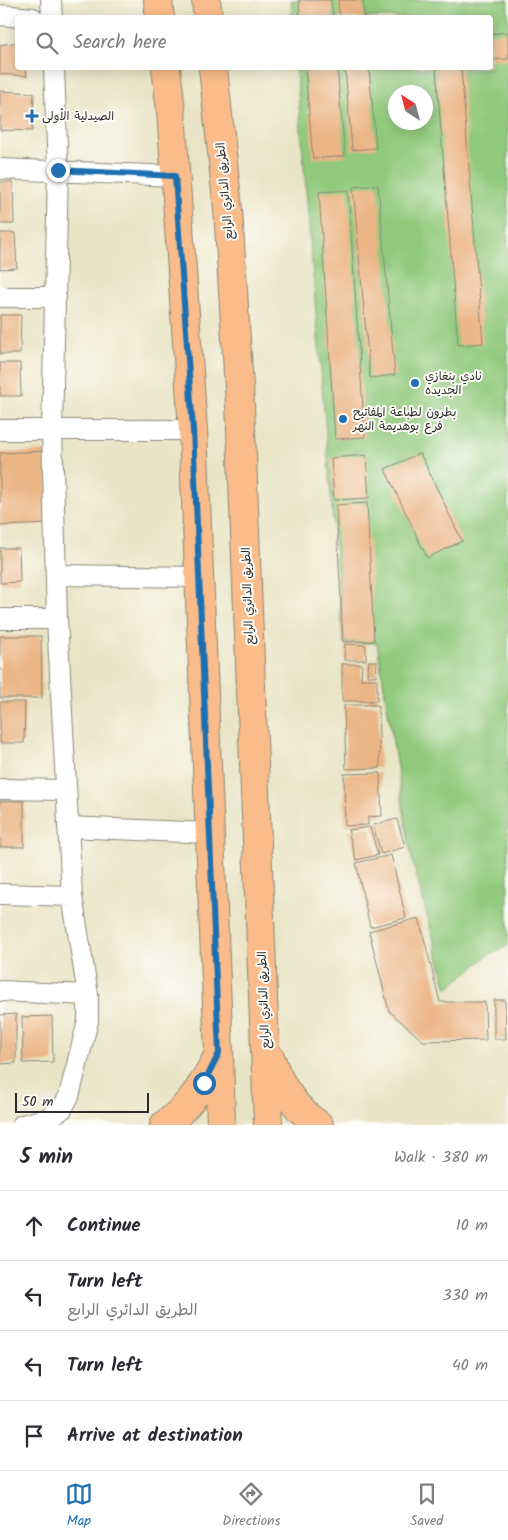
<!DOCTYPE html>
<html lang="en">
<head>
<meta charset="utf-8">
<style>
  body { margin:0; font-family:Kalam,"Playpen Sans Arabic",sans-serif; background:#f7f7f7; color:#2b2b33 }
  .compass { position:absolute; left:388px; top:85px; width:45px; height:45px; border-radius:50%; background:#fff; box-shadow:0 2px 12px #0003; rotate:324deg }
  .scale { position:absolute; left:15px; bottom:12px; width:134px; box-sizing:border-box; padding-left:5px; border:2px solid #2b2b2b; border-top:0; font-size:14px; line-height:18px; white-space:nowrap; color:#2b2b2b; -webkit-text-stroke:4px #fdfcf7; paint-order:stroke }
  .stop { position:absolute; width:15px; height:15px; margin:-11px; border:4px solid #1f6fb2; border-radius:50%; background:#fff }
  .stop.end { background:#1f6fb2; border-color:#fff; box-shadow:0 1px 5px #0008 }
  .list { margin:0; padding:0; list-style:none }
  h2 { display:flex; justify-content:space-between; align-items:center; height:65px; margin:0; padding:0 20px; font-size:21px }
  h2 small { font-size:16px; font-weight:400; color:#7c7c81 }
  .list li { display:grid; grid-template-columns:32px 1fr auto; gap:15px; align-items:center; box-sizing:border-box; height:70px; padding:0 20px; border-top:1px solid #e1e1e2 }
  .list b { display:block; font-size:19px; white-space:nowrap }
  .list p { margin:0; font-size:16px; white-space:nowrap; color:#7c7c81 }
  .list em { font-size:16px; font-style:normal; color:#7c7c81 }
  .icon { flex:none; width:28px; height:28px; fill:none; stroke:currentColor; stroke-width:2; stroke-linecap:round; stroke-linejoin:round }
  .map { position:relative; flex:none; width:508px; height:1125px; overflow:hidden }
  .search { position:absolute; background:#fff; box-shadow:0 2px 12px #0003; left:15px; right:15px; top:15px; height:55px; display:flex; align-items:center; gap:12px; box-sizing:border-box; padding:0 18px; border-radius:5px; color:#7c7c81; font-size:19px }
  .sheet { height:345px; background:#fff }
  nav { display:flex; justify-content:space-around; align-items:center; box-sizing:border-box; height:70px; border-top:1px solid #e1e1e2; background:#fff; font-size:14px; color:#7c7c81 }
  nav a { display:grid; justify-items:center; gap:2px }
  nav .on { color:#1f6fb2 }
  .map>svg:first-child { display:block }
  .green { fill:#90c97c; stroke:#5e7a54; fill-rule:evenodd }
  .building { fill:#ecb585 }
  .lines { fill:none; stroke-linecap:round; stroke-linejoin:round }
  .minor-casing { stroke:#8a8878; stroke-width:22 }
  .primary-casing { stroke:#8a8878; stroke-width:30 }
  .minor { stroke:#fff; stroke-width:20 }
  .primary { stroke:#f9bc8a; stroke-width:28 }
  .route { stroke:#1f6fb2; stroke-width:6 }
  .poi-dot { fill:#1f6fb2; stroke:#fdfcf7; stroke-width:2 }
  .labels { text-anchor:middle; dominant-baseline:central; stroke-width:4; stroke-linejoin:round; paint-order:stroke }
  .poi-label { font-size:12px; fill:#2b2b2b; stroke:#fdfcf7; text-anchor:start }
  .street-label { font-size:12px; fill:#2b2b2b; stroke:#fdfcf7 }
</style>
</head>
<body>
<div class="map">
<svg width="508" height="1125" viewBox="0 0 508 1125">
  <rect width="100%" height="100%" fill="#fdfcf7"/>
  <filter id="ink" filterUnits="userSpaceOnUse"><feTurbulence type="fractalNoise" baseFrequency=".02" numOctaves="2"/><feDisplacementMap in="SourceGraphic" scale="10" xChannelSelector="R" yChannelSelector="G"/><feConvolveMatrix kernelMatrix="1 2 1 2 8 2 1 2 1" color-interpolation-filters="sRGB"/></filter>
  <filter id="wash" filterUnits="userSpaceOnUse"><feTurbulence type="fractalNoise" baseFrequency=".0096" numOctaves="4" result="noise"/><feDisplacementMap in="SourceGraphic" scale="20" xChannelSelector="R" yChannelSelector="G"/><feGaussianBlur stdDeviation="1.12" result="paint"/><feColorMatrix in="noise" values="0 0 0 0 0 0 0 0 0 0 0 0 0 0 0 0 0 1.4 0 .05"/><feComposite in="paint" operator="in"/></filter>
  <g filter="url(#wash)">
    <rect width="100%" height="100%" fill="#e9e4c5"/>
    <path class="green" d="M 291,0 L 508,0 L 508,946 L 488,955 L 447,989 L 411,856 L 377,643 L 343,643 L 296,68 L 490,68 L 490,18 L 292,17 ZM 396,92 L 426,92 L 426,122 L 396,122 Z"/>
    <g id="blocks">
      <path class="building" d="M 299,0 L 331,0 L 333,18 L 300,18 Z
        M 338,0 L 363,0 L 364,18 L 340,18 Z
        M 508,32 L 508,59 L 490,60 L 490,34 Z
        M 18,42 L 18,68 L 26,68 L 27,76 L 0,74 L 0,45 Z
        M 305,68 L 337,68 L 345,156 L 313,159 Z
        M 345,68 L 369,68 L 376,148 L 352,150 Z
        M 436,68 L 461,68 L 483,343 L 458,345 Z
        M 0,91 L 34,93 L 32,131 L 0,130 Z
        M 0,182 L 13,182 L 14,224 L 0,224 Z
        M 378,185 L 395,375 L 370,378 L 353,187 Z
        M 348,190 L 365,437 L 335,439 L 319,192 Z
        M 0,233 L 15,233 L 17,268 L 0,269 Z
        M 0,315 L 21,315 L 20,354 L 0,354 Z
        M 0,363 L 20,363 L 21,396 L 0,396 Z
        M 47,451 L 49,524 L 0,526 L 0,453 Z
        M 420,453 L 462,541 L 427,558 L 385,469 Z
        M 366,455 L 369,498 L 334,500 L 331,458 Z
        M 367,503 L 374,641 L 343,642 L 336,505 Z
        M 0,548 L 19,548 L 20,582 L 0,583 Z
        M 0,636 L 41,636 L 42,698 L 0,698 Z
        M 345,644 L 366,645 L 366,660 L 344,660 Z
        M 369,661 L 377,661 L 376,676 L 367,676 Z
        M 342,664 L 362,664 L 361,679 L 377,679 L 377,701 L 342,701 Z
        M 0,702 L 25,702 L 24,743 L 0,743 Z
        M 344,705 L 378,705 L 380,768 L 346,769 Z
        M 380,773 L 382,816 L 368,817 L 368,825 L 345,826 L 344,774 Z
        M 0,801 L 24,801 L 24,847 L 0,847 Z
        M 397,819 L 405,847 L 381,854 L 373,825 Z
        M 370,827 L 378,855 L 356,860 L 348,830 Z
        M 391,855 L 406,918 L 370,927 L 356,863 Z
        M 419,918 L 440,1002 L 485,1002 L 486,1040 L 423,1041 L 389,1011 L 369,931 Z
        M 494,1000 L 505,1000 L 506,1039 L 494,1039 Z
        M 16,1014 L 16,1063 L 0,1064 L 0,1015 Z
        M 52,1016 L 53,1062 L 23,1063 L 22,1017 Z"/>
    </g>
  </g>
  <g filter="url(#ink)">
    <use href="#blocks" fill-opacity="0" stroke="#8a8878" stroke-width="1"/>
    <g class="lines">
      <defs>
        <path id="minor" d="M 51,0 L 52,18
          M 0,15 L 33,18
          M 0,169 L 175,176
          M 0,297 L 56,297
          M 0,430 L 193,430
          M 57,575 L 199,577
          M 0,619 L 57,619
          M 0,789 L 66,790
          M 68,827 L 209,833
          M 0,894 L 72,896
          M 0,991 L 88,995
          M 22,1125 L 46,1119 L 62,1109 L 69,1096 L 88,1021 L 88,995 L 72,896 L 57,619 L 52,430 L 58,171 L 54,68"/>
        <path id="primary" d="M 158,0 L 160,18
          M 206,0 L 208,18
          M 166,68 L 171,111 L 193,430 L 219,1053 L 221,1125
          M 213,68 L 228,210 L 240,404 L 268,1125
          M 271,1059 C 280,1086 295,1109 319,1125
          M 164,1125 C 191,1106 204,1083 219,1054"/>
      </defs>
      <use href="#minor" class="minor-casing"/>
      <use href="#primary" class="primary-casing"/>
      <use href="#minor" class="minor"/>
      <use href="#primary" class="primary"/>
    </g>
  </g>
  <g class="lines" filter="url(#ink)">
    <path class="route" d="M 58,170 L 175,176 L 193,430 L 219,1053 L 204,1083"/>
  </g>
  <g class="poi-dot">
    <path d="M29.5 108.5h5v5h5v5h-5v5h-5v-5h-5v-5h5z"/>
    <circle cx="415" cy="383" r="5"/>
    <circle cx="343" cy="419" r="5"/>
  </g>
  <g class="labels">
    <g class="poi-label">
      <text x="42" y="116">الصيدلية الأولى</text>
      <text x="425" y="376">نادي بنغازي<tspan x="425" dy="14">الجديده</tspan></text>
      <text x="353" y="412">بطرون لطباعة المفاتيح<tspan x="353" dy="14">فرع بوهديمة النهر</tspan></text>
    </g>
    <g class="street-label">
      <text transform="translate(225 191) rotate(-95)">الطريق الدائري الرابع</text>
      <text transform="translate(248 596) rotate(-92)">الطريق الدائري الرابع</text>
      <text transform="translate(264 1000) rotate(-92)">الطريق الدائري الرابع</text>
    </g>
  </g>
</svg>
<svg class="compass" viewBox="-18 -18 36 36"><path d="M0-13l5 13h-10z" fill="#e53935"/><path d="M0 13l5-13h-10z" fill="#7c7c81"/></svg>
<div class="scale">50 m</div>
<div class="stop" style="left:204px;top:1083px"></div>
<div class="stop end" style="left:58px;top:170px"></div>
<div class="search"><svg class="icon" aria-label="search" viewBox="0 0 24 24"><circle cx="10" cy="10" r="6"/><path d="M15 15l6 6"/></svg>Search here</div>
</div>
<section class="sheet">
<h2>5 min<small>Walk · 380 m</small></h2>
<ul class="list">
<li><svg class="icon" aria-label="ahead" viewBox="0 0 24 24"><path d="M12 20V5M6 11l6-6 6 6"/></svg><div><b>Continue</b></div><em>10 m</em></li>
<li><svg class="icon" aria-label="left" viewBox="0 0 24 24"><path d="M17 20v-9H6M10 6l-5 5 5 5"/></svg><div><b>Turn left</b><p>الطريق الدائري الرابع</p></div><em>330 m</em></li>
<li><svg class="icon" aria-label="left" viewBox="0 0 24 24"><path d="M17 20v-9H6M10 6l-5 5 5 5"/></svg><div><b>Turn left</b></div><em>40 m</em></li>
<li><svg class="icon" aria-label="arrive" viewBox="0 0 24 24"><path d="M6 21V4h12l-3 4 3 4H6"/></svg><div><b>Arrive at destination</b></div></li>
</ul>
</section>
<nav>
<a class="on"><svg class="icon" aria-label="map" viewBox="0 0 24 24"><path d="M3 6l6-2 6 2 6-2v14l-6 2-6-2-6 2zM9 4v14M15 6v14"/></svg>Map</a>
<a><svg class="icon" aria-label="directions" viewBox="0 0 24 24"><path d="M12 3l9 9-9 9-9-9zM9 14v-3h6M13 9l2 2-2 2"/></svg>Directions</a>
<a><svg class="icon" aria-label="saved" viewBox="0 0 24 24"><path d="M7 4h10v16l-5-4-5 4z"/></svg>Saved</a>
</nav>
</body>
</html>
